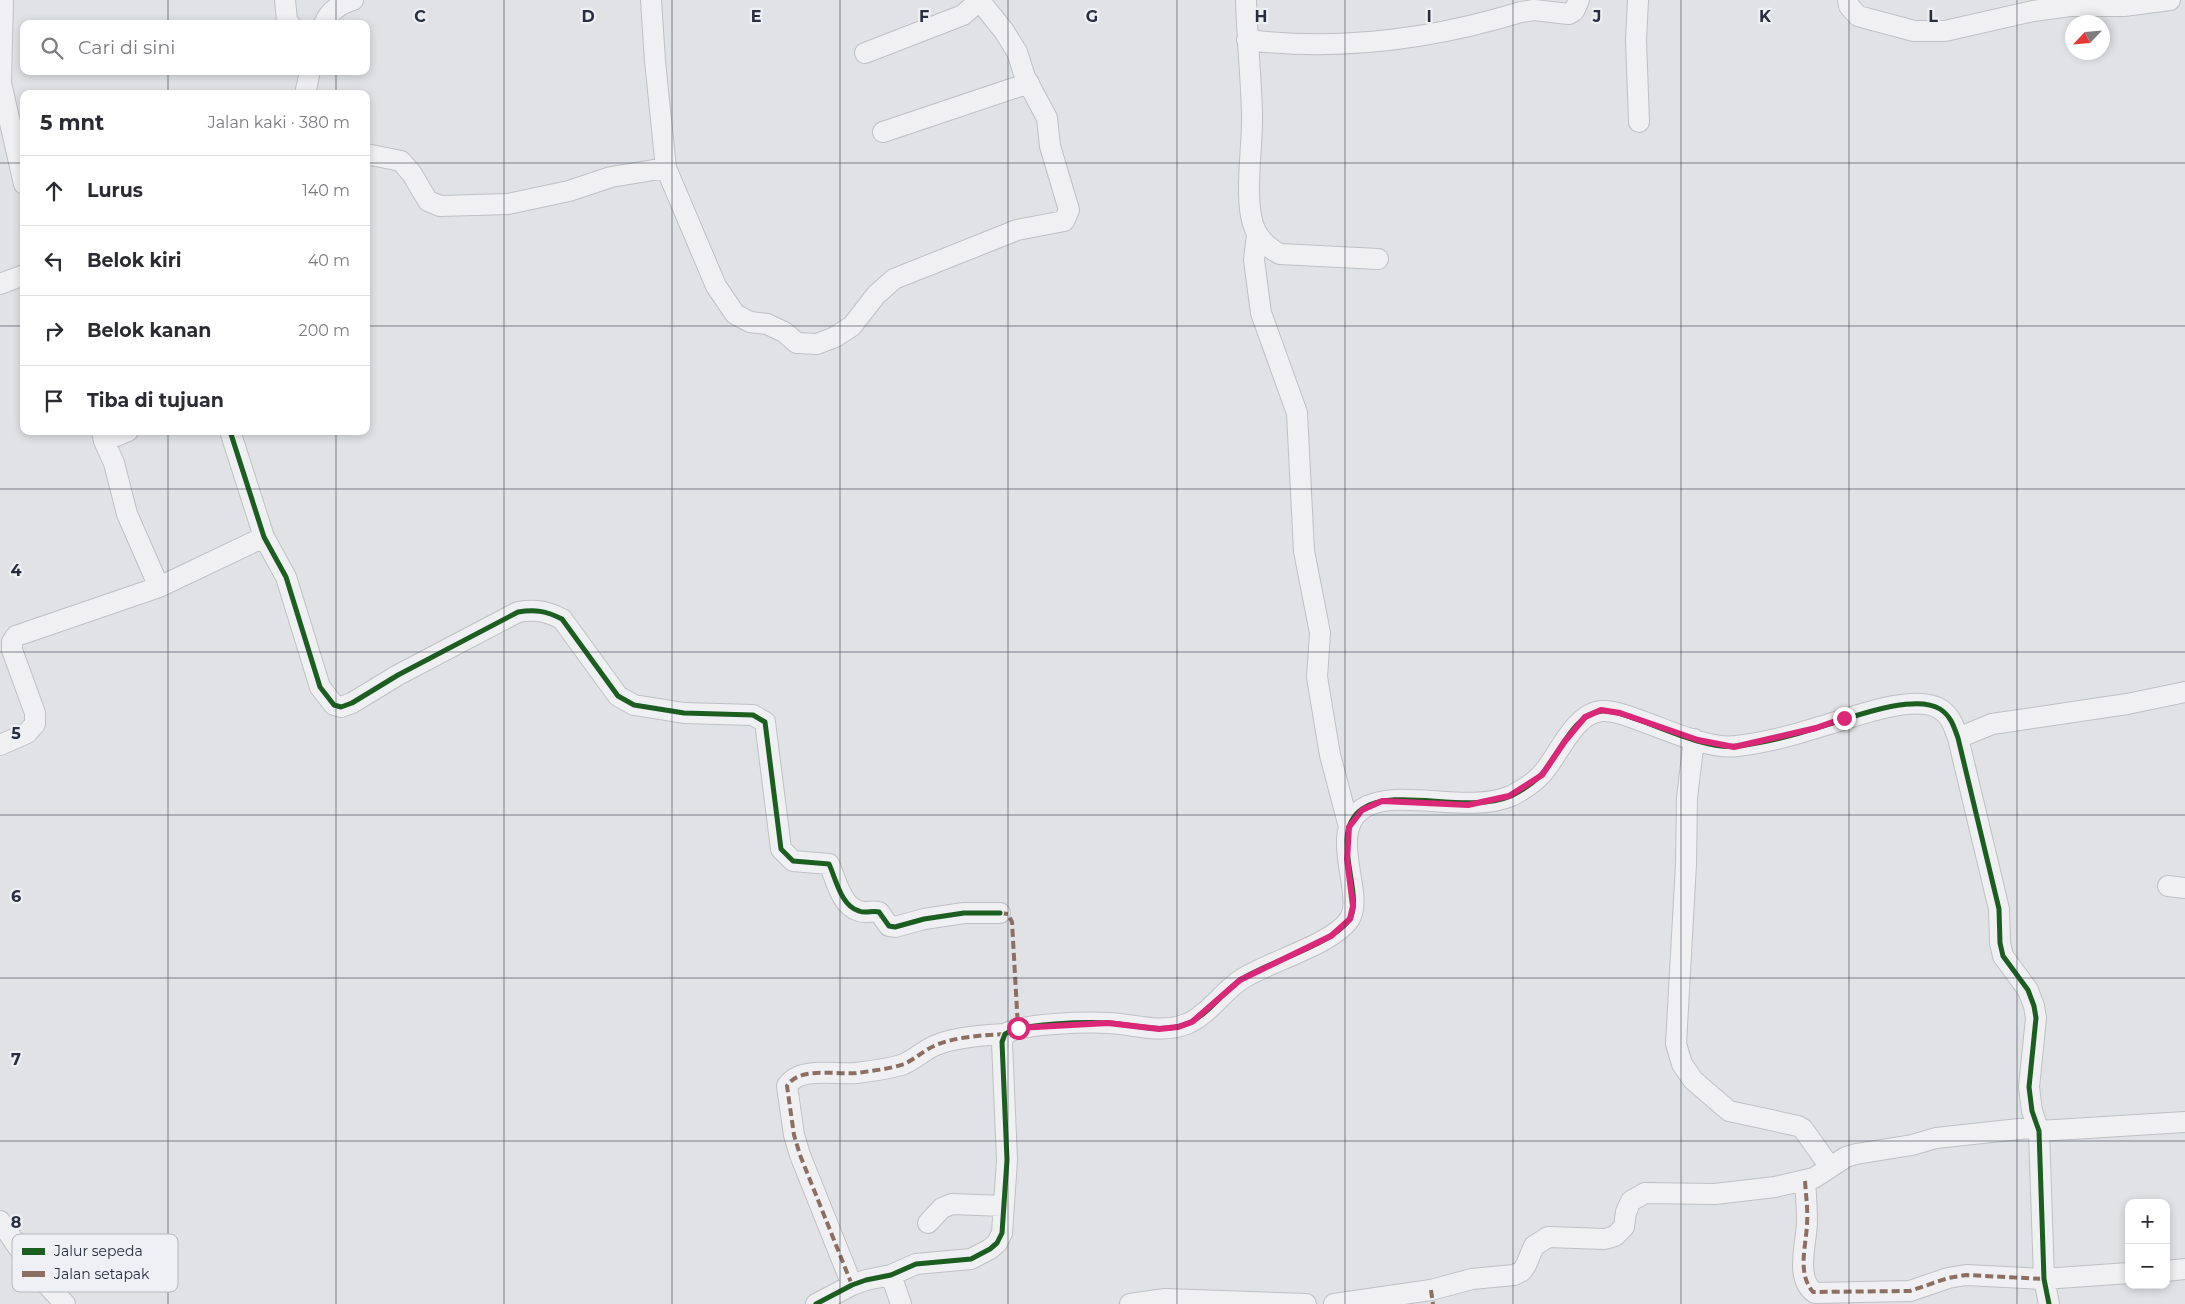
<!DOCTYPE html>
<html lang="id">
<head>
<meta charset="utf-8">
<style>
  body { margin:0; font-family:Montserrat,sans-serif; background:#f7f7f7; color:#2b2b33 }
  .controls { position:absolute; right:15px; bottom:15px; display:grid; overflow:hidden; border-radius:10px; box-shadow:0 2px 8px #0003 }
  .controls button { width:45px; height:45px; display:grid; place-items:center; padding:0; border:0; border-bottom:1px solid #e1e1e2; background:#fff; color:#2b2b33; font:25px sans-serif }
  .compass { position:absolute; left:2065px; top:15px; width:45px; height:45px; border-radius:50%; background:#fff; box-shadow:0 2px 8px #0003; rotate:244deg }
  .stop { position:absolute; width:15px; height:15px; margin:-11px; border:4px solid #db2777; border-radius:50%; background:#fff }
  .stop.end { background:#db2777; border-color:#fff; box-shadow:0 1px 5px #0008 }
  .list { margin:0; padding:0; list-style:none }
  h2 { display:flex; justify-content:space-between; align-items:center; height:65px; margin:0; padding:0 20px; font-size:21px }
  h2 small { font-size:16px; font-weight:400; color:#7c7c81 }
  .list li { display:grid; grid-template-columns:32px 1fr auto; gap:15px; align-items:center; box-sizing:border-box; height:70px; padding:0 20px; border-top:1px solid #e1e1e2 }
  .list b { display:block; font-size:19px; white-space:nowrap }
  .list em { font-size:16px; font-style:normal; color:#7c7c81 }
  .icon { flex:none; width:28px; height:28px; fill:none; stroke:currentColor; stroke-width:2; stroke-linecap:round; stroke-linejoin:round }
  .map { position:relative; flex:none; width:2185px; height:1304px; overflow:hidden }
  .search { position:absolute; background:#fff; box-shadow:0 2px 8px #0003; left:20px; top:20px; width:350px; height:55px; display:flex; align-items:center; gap:12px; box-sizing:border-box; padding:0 18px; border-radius:10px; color:#7c7c81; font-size:19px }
  .panel { position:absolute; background:#fff; box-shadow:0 2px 8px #0003; left:20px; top:90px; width:350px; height:345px; border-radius:10px }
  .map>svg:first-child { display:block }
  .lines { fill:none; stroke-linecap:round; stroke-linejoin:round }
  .minor-casing { stroke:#bfc0c4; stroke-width:22 }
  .minor { stroke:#f0f0f2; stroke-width:20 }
  .quiet { stroke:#8d6e63; stroke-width:4; stroke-dasharray:8 4; stroke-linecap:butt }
  .cycleway-casing { stroke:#eef0f5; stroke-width:8 }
  .cycleway { stroke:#1b5e20; stroke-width:5 }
  .route { stroke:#db2777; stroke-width:6 }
  .grid { fill:none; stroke:#282e3e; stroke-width:1; stroke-opacity:0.55 }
  .key { fill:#eef0f5; stroke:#b3b6be; stroke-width:1 }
  .key-label { font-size:14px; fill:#282e3e }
  .grid-label { font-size:16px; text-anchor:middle; font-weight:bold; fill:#282e3e; stroke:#eef0f5; stroke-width:4.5; stroke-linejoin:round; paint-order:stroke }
</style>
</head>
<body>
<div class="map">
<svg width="2185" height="1304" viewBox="0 0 2185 1304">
  <rect width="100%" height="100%" fill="#e1e2e6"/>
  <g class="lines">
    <defs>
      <path id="minor" d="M 3,0 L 1,83 L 24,184
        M 285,0 L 287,21 L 290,24
        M 651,0 L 655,61 L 666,168 L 716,286 L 735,314 L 750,322 L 767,324 L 784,332 L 797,343 L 817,344 L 835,337 L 852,326 L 876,295 L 894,279 L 1017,230 L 1064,221 L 1069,210 L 1050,146 L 1047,118 L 1025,77 L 1017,52 L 1004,31 L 979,0
        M 1246,0 C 1247,38 1251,76 1252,114 C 1253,145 1244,195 1253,224 C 1257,238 1267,247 1280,254 L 1378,259
        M 1638,0 L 1636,40 L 1639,122
        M 1848,0 L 1849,6 L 1858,16 L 1914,31 L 1945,31 L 2033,11 L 2070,6 L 2124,6 L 2170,0
        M 324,24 C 329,11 340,4 353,0
        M 1247,40 C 1339,51 1433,39 1521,12 L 1534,10 L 1569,14 L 1574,11 L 1579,0
        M 865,53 L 963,15 L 980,0
        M 305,94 L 310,71
        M 883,132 L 1029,83
        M 366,154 L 401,161 L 412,174 L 428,201 L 440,206 L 508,204 L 569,191 L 611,177 L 666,168
        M 1257,235 L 1254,260 L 1261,313 L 1297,413 L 1304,551 L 1320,633 L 1317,677 L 1330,755 L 1349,827
        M 0,284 L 24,275
        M 102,431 L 104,441 L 128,431
        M 230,431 L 264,537 L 286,577 L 320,687 L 334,705 L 341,707 L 352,703 L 398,675 L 518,612 C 535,609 546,611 562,619 L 618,696 L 634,705 L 684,713 L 753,715 L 765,722 L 781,849 L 793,861 L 829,864 C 836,879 841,906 859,911 C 866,914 872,910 879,912 L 889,926 L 895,927 L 924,919 L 964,913 L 1000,913
        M 104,441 L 114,463 L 127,514 L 159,587
        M 1958,738 L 1992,724 L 2127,704 L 2185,692
        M 1694,739 L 1687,798 L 1686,864 L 1676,1044 L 1682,1064 L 1693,1080 L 1729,1111 L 1798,1126 L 1803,1129 L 1830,1167
        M 0,745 L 27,733 L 35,724 L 35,713 L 12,650 L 12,642 L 16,636 L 159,587 L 264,537
        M 2168,886 L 2185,888
        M 2039,1131 L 2185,1122
        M 1805,1181 C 1806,1195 1807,1208 1807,1221 C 1807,1242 1794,1279 1815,1293 L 1910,1291 L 1948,1278 L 1966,1275 L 2044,1279 L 2129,1273
        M 0,1221 L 36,1273 L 65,1304
        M 928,1223 L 942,1208 L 952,1204 L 1004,1206
        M 2166,1271 L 2185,1269
        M 891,1275 L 901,1304
        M 852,1285 L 800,1155 L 794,1135 L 787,1086 C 799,1066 836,1075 856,1073 C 871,1071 890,1069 904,1064 C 915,1059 923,1051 934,1046 C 953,1037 984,1035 1005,1034
        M 816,1304 L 852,1285 L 866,1280 L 891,1275 L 916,1264 L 971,1259 L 990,1249 L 997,1243 L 1002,1233 L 1007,1160 L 1002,1042 L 1005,1034 C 1021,1023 1087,1022 1108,1023 C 1135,1024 1162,1035 1189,1023 C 1210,1013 1223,991 1242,979 C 1270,961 1331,945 1349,920 C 1366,895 1327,834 1362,809 C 1396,786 1466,815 1511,796 C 1521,791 1532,784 1540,776 C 1558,758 1573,713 1602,711 C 1613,710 1626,715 1636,719 C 1663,728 1708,750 1737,746 C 1763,743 1791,736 1816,728 C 1846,720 1913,692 1940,709 C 1951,716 1954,727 1958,738 L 1999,909 L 2000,943 L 2003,956 L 2028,990 L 2034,1006 L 2036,1018 L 2029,1087 L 2032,1111 L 2039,1131 L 2044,1279 L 2049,1304
        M 1130,1304 L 1165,1299 L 1306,1304
        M 1334,1304 L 1431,1290 L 1472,1279 L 1514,1275 L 1522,1271 L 1526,1265 L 1534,1246 L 1548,1237 L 1605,1239 L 1615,1236 L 1624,1227 L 1626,1212 L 1631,1201 L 1645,1193 L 1715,1194 L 1775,1187 L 1814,1178 L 1846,1157 L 1856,1154 L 1912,1145 L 1936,1138 L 2038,1127"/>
    </defs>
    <use href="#minor" class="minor-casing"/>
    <use href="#minor" class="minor"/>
    <path class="quiet" d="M 1000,913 L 1008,914 L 1012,922 L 1018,1028
      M 1805,1181 C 1806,1196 1808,1210 1807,1224 C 1806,1247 1797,1273 1813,1292 L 1910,1291 L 1948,1278 L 1966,1275 L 2044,1279
      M 852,1285 L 800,1155 L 794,1135 L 787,1086 C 799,1066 836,1075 856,1073 C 871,1071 890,1069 904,1064 C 915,1059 923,1051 934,1046 C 953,1037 984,1035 1005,1034
      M 1431,1290 L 1433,1304"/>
    <defs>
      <path id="cycleway" d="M 230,431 L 264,537 L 286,577 L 320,687 L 334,705 L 341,707 L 352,703 L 398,675 L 518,612 C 535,609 546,611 562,619 L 618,696 L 634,705 L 684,713 L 753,715 L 765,722 L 781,849 L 793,861 L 829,864 C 836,879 841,906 859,911 C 866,914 872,910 879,912 L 889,926 L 895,927 L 924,919 L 964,913 L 1000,913
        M 816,1304 L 852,1285 L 866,1280 L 891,1275 L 916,1264 L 971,1259 L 990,1249 L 997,1243 L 1002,1233 L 1007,1160 L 1002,1042 L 1005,1034 C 1021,1023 1087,1022 1108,1023 C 1135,1024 1162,1035 1189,1023 C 1210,1013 1223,991 1242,979 C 1270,961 1331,945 1349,920 C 1366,895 1327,834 1362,809 C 1396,786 1466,815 1511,796 C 1521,791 1532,784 1540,776 C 1558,758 1573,713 1602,711 C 1613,710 1626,715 1636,719 C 1663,728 1708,750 1737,746 C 1763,743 1791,736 1816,728 C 1846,720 1913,692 1940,709 C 1951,716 1954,727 1958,738 L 1999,909 L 2000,943 L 2003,956 L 2028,990 L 2034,1006 L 2036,1018 L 2029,1087 L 2032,1111 L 2039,1131 L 2044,1279 L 2049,1304"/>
    </defs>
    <use href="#cycleway" class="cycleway-casing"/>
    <use href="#cycleway" class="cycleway"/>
  </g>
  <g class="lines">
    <path class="route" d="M 1018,1028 L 1108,1023 L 1159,1029 L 1178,1027 L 1192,1022 L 1240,980 L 1331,936 L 1350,919 L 1353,906 L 1347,859 L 1349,827 L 1362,810 L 1382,801 L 1468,805 L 1509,796 L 1542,775 L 1565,741 L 1585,717 L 1601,710 L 1620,713 L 1698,740 L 1734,747 L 1816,728 L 1844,718"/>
  </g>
  <path class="grid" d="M 168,0 L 168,24M 336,0 L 336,24M 504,0 L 504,1304M 672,0 L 672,1304M 840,0 L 840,1304M 1008,0 L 1008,1304M 1177,0 L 1177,1304M 1345,0 L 1345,1304M 1513,0 L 1513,1304M 1681,0 L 1681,1304M 1849,0 L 1849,1304M 2017,0 L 2017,1304M 168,71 L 168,94M 336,71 L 336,94M 0,163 L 24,163M 366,163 L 2185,163M 0,326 L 24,326M 366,326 L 2185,326M 168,431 L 168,1304M 336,431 L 336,1304M 0,489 L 2185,489M 0,652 L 2185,652M 0,815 L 2185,815M 0,978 L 2185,978M 0,1141 L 2185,1141"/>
  <rect x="12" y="1234" width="166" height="58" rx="8" class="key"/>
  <rect x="22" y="1248" width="23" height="7" fill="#1b5e20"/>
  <rect x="22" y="1271" width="23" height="6" fill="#8d6e63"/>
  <g class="key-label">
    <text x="54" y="1256">Jalur sepeda</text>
    <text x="54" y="1279">Jalan setapak</text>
  </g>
  <g class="grid-label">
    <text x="420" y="22">C</text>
    <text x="588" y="22">D</text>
    <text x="756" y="22">E</text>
    <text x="924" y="22">F</text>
    <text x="1092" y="22">G</text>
    <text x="1261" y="22">H</text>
    <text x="1429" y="22">I</text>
    <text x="1597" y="22">J</text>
    <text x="1765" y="22">K</text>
    <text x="1933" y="22">L</text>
    <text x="16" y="576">4</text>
    <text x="16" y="739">5</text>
    <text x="16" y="902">6</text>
    <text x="16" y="1065">7</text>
    <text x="16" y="1228">8</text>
  </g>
</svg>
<div class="controls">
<button>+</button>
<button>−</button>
</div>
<svg class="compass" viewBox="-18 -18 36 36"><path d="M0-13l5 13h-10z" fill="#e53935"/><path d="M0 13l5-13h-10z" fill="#7c7c81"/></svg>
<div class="stop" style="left:1018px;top:1028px"></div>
<div class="stop end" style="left:1844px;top:718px"></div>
<div class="search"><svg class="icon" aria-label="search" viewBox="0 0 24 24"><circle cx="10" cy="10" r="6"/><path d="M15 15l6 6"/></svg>Cari di sini</div>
<section class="panel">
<h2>5 mnt<small>Jalan kaki · 380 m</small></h2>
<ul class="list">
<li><svg class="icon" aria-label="ahead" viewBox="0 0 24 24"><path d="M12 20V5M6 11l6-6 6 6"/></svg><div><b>Lurus</b></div><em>140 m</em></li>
<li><svg class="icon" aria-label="left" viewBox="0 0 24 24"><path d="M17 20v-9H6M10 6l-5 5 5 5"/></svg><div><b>Belok kiri</b></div><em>40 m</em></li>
<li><svg class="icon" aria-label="right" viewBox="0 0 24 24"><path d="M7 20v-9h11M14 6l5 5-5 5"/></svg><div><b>Belok kanan</b></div><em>200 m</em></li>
<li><svg class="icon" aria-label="arrive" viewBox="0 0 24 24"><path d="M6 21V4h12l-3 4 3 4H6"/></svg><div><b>Tiba di tujuan</b></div></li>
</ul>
</section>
</div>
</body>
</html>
